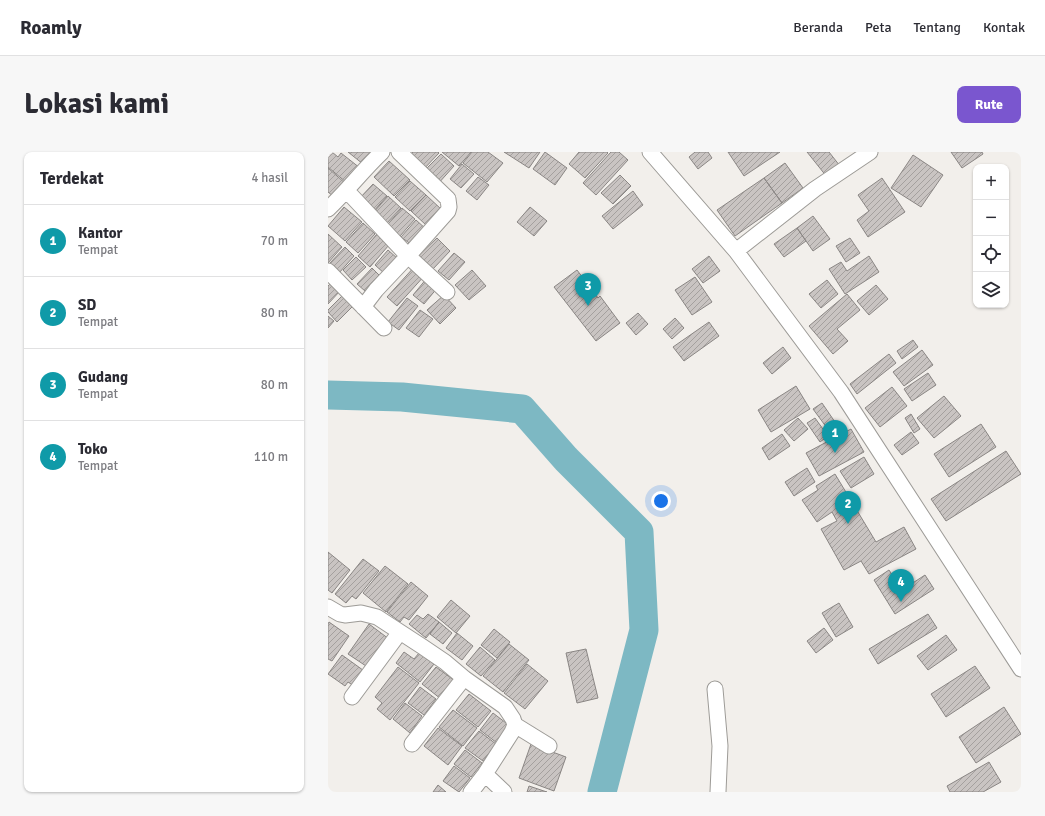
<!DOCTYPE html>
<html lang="id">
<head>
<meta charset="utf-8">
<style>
  body { margin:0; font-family:Signika,sans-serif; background:#f7f7f7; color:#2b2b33 }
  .controls { position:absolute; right:12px; top:12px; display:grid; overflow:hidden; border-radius:8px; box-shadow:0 1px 3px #0004 }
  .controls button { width:36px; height:36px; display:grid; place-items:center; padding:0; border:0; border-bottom:1px solid #e1e1e2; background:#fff; color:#2b2b33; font:20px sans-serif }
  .you { position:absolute; left:333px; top:349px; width:14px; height:14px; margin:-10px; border:3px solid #fff; border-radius:50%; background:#1a73e8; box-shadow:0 0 0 6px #1a73e833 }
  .badge { display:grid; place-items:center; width:26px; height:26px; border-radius:50%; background:#7a56cf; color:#fff; font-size:13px; font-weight:700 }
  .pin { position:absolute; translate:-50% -33px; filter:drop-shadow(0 1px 2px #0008) }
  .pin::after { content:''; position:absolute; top:21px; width:14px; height:12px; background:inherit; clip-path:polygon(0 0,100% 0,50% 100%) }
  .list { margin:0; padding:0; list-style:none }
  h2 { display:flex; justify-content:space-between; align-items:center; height:52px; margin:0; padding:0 16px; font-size:17px }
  h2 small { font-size:13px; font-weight:400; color:#7c7c81 }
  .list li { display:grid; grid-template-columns:26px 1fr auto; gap:12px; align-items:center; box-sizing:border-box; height:72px; padding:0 16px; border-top:1px solid #e1e1e2 }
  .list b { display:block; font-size:15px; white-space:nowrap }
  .list p { margin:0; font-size:13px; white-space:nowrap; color:#7c7c81 }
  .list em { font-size:13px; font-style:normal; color:#7c7c81 }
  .icon { flex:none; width:22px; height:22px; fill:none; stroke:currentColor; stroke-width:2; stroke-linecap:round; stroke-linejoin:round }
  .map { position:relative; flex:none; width:693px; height:640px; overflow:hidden; border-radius:8px }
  header { display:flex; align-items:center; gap:24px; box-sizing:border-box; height:56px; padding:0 20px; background:#fff; border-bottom:1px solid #e1e1e2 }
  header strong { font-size:19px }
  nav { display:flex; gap:22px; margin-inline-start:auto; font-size:14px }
  .intro { display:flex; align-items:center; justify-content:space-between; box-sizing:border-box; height:96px; padding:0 24px }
  h1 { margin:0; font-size:28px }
  .button { padding:10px 18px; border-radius:8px; background:#7a56cf; color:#fff; font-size:14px; font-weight:700 }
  main { display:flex; gap:24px; padding:0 24px }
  aside { flex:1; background:#fff; border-radius:8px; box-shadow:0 1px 3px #0004 }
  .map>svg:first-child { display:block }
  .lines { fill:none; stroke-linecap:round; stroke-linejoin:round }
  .river { stroke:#7db8c3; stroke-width:29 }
  .building { fill:url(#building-hatch); stroke:#8a8684 }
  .street-casing { stroke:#9d9b97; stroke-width:17 }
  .street { stroke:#fff; stroke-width:15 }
</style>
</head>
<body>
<header>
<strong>Roamly</strong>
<nav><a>Beranda</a><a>Peta</a><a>Tentang</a><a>Kontak</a></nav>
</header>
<div class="intro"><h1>Lokasi kami</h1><a class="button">Rute</a></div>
<main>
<aside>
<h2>Terdekat<small>4 hasil</small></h2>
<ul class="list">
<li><span class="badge" style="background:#0f9aa8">1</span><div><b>Kantor</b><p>Tempat</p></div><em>70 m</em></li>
<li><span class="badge" style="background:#0f9aa8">2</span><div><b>SD</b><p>Tempat</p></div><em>80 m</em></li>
<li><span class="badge" style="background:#0f9aa8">3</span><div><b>Gudang</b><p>Tempat</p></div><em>80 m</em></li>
<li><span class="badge" style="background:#0f9aa8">4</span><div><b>Toko</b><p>Tempat</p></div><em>110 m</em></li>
</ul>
</aside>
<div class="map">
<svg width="693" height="640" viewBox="0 0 693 640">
  <defs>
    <pattern id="building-hatch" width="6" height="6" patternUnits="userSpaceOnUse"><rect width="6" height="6" fill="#c9c4c2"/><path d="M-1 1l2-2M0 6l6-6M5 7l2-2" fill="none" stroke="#a4a09e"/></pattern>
  </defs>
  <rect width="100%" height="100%" fill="#f2efeb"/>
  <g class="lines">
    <path class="river" d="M 0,243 L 74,245 L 194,257 L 238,307 L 311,380 L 316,478 L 274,640"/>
  </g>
  <path class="building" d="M 2,0 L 4,0 L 10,5 L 13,1 L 32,16 L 19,31 L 0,15 L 0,2 Z
    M 20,0 L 44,0 L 35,12 Z
    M 85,0 L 110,0 L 111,1 L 94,19 L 79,6 Z
    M 114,0 L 143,0 L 131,14 Z
    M 144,0 L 160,0 L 175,11 L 159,30 L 135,11 Z
    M 176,0 L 212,0 L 201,16 Z
    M 217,0 L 239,16 L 227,33 L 205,17 Z
    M 251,0 L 279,0 L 280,1 L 257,26 L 241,12 Z
    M 283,0 L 291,0 L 300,8 L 268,43 L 255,31 Z
    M 367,0 L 380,0 L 384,6 L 370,17 L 361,5 Z
    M 400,0 L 452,0 L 416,24 Z
    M 479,0 L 501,0 L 512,14 L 499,25 Z
    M 623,0 L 654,0 L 655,2 L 634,16 Z
    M 113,2 L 126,14 L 109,33 L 95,20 Z
    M 585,3 L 615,23 L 593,55 L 563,36 Z
    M 61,9 L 82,28 L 66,44 L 46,25 Z
    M 457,11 L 475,36 L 454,51 L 436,26 Z
    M 134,12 L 146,22 L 133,36 L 122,27 Z
    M 0,16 L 18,32 L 6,45 L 0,40 Z
    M 292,23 L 303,34 L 285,52 L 273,41 Z
    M 150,25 L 161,33 L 149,48 L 138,39 Z
    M 436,26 L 454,51 L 407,84 L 389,58 Z
    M 554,26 L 577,60 L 540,85 L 529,68 L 541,59 L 530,43 Z
    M 82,29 L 98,43 L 82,59 L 67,45 Z
    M 45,32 L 59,44 L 45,60 L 30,48 Z
    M 305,39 L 315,53 L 285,77 L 274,64 Z
    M 98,43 L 113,57 L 98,73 L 83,59 Z
    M 60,44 L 73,56 L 58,72 L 45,61 Z
    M 16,55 L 34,70 L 17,89 L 0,74 Z
    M 202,55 L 219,69 L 206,84 L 189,70 Z
    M 74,56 L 87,67 L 72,84 L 59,73 Z
    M 485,64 L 502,87 L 485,99 L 469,76 Z
    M 88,68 L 98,77 L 84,93 L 73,85 Z
    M 35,71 L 47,82 L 30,101 L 18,90 Z
    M 469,76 L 478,89 L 456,105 L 446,92 Z
    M 0,82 L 14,95 L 0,111 Z
    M 49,82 L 61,93 L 42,115 L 30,104 Z
    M 109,86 L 122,99 L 104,118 L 90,104 Z
    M 522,86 L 532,101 L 518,110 L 508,94 Z
    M 17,95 L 26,104 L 11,121 L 1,112 Z
    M 60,98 L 70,107 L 57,122 L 47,113 Z
    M 126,101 L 137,110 L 121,128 L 110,119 Z
    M 381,104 L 392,119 L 375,131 L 364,117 Z
    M 541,104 L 551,120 L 517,142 L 501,117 L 513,110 L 519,119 Z
    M 28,105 L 38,115 L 24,128 L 15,118 Z
    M 88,113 L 98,122 L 69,154 L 59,145 Z
    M 44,116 L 51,123 L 37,139 L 29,132 Z
    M 144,118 L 158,134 L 141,148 L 127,133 Z
    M 249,118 L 270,146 L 272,144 L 292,171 L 268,189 L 226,135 Z
    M 367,125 L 384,150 L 364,163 L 347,138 Z
    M 99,126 L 110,135 L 96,152 L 85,143 Z
    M 499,128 L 510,142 L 493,156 L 481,142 Z
    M 3,131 L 12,139 L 0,152 L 0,134 Z
    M 548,133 L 560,147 L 541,163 L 529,149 Z
    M 519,142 L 532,158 L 509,177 L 520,189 L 505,202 L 481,174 Z
    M 15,143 L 25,154 L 9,170 L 0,160 L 0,158 Z
    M 116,143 L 128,156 L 112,172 L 99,158 Z
    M 79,146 L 90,154 L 71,178 L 60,170 Z
    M 92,158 L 105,167 L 91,185 L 78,176 Z
    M 310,161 L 320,172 L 308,183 L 298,171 Z
    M 0,164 L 6,169 L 0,176 Z
    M 347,166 L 356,176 L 344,187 L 335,177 Z
    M 381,170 L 391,184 L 356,209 L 345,195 Z
    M 585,188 L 590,195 L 574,207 L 569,199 Z
    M 455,195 L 463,206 L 444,222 L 435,211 Z
    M 594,198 L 605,213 L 576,234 L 565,220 Z
    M 561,202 L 568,211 L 529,242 L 522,232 Z
    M 600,221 L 608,233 L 584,249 L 576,237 Z
    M 468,234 L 482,257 L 443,280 L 430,258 Z
    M 564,235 L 579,254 L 552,275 L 537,256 Z
    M 616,244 L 633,264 L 606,286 L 589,266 Z
    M 494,251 L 507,270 L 499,276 L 485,257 Z
    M 583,262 L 592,277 L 586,281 L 577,266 Z
    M 470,266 L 480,277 L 466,289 L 456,278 Z
    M 487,266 L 500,284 L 492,290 L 479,271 Z
    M 653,272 L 668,295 L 621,325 L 606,302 Z
    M 523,277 L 536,300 L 491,324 L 478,301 Z
    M 583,280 L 591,291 L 574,303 L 566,293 Z
    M 454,282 L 462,294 L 441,308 L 434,296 Z
    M 678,299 L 693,322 L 618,369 L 603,347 Z
    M 536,305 L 546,322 L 523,336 L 512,319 Z
    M 479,316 L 487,330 L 466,344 L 457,330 Z
    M 507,322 L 548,390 L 576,375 L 588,397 L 541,422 L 533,409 L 516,418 L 493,377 L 509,369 L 504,360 L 489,370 L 474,348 L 490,338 L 488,334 Z
    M 0,400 L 22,418 L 4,441 L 0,438 Z
    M 35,407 L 51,419 L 28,447 L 24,444 L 18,451 L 7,442 Z
    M 57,414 L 80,432 L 58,460 L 35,441 Z
    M 561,418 L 574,438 L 597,423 L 606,437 L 567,462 L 546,428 Z
    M 83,430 L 100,444 L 81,468 L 76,465 L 72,470 L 59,460 Z
    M 123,448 L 142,464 L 128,481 L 109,465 Z
    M 511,451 L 525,475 L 508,485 L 494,461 Z
    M 100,462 L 111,470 L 98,486 L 81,472 L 89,463 L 95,467 Z
    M 600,462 L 609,476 L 550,512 L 541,497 Z
    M 1,470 L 21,484 L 4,509 L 0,507 L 0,472 Z
    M 111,470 L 124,481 L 115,492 L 102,482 Z
    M 41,472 L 61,487 L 41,516 L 20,502 Z
    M 496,476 L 505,488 L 488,501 L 479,489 Z
    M 166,477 L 182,490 L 169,506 L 153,493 Z
    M 129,481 L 145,494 L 134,508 L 118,496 Z
    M 618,483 L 629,498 L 600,518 L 589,504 Z
    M 181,492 L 201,508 L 175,540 L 155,524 Z
    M 152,495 L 167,508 L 153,524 L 138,512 Z
    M 258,497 L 270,546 L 249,551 L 238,501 Z
    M 76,500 L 86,507 L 91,501 L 106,512 L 92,530 L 68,511 Z
    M 14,503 L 39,521 L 29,536 L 20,530 L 17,534 L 0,522 Z
    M 199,512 L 220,529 L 197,557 L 176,541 Z
    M 647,514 L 662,536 L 618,565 L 603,542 Z
    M 70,515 L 91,531 L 62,568 L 49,557 L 54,551 L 47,545 Z
    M 108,515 L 127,529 L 113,547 L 94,532 Z
    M 92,535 L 108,547 L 96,563 L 80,551 Z
    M 141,542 L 163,559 L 150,575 L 128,558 Z
    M 77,551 L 94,564 L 82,581 L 65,567 Z
    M 676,555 L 693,582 L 648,611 L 631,585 Z
    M 125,558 L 149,576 L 135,594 L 111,575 Z
    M 165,561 L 182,574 L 169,591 L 152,578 Z
    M 110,576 L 134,594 L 120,613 L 96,594 Z
    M 151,579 L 168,592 L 155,609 L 137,596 Z
    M 203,592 L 238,605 L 226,639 L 191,626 Z
    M 137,598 L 154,611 L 143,625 L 126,612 Z
    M 661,610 L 673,630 L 655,640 L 622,640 L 619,634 Z
    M 126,614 L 142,626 L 131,640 L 115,629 Z
    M 110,633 L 118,640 L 105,640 Z
    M 201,634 L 219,640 L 199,640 Z"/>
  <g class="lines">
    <defs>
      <path id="street" d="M 322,0 L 408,99 L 513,240 L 693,517
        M 19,39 L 80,104 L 119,140
        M 0,57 C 19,39 35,18 54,0
        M 408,99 L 487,37 L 542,0
        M 0,119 L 56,176
        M 35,155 L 48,138 L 80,104 L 120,59 L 121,55 L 120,47 L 71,0
        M 0,455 L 12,462 L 17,463 L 33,461 L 49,465 L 95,495 L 117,510 L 136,526 L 177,555 L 185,567 L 187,573 L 184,580 L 157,622 L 143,640
        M 387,537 L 392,594 L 390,640
        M 24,545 L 72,480
        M 187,573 L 221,594
        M 84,592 L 136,526
        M 157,622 L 176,640"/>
    </defs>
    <use href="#street" class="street-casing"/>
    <use href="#street" class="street"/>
  </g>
</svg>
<div class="controls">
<button>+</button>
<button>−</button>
<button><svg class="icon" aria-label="locate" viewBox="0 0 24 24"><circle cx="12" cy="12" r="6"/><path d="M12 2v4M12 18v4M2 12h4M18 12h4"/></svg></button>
<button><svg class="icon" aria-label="layers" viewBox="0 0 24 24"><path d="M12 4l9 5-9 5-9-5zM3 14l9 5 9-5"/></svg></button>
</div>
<div class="you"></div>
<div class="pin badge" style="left:507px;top:301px;background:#0f9aa8">1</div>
<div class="pin badge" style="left:520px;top:372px;background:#0f9aa8">2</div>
<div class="pin badge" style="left:260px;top:154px;background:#0f9aa8">3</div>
<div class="pin badge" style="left:573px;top:450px;background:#0f9aa8">4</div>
</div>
</main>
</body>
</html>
